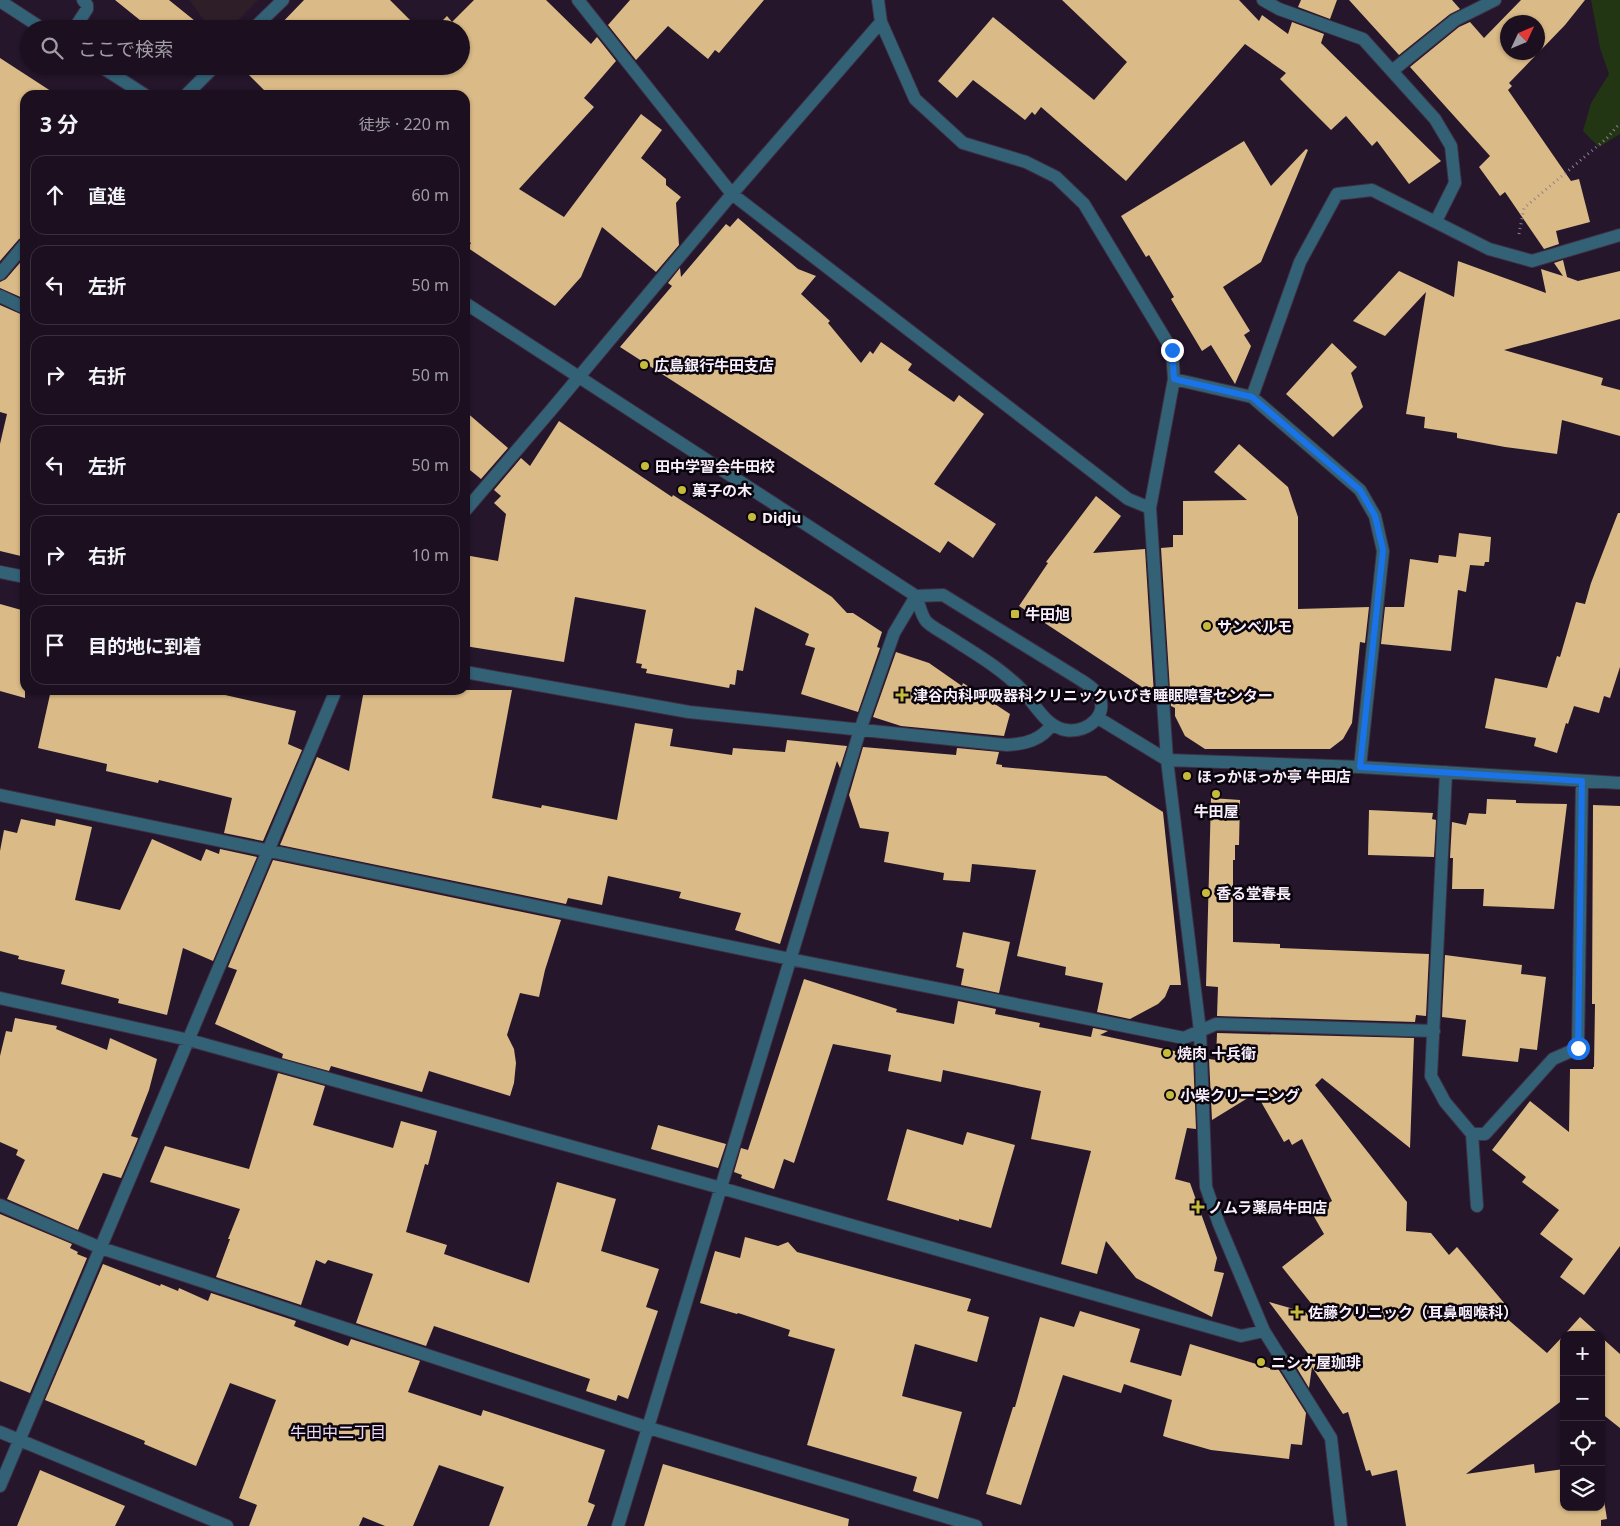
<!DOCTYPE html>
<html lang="ja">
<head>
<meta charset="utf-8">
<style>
  body { margin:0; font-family:"Noto Sans","Noto Sans JP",sans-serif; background:#251929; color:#f1f3f6 }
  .controls { position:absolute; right:15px; bottom:15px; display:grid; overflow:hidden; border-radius:10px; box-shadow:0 1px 4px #0004 }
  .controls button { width:45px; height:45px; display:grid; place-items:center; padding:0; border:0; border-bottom:1px solid #3a303e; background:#1c1020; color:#f1f3f6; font:25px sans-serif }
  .compass { position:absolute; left:1500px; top:15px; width:45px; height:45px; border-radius:50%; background:#1c1020; box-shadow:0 1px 4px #0004; rotate:46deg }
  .stop { position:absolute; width:15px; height:15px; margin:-11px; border:4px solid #1a73e8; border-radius:50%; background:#fff }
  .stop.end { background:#1a73e8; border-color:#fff; box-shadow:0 1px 5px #0008 }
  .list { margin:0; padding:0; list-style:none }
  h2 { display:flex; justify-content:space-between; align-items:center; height:65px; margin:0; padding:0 20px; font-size:21px }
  h2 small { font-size:16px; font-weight:400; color:#a09da5 }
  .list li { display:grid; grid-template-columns:32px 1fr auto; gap:15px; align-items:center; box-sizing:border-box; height:80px; margin:0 10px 10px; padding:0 10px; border:1px solid #3a303e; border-radius:15px }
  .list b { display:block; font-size:19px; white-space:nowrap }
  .list em { font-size:16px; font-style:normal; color:#a09da5 }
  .icon { flex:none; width:28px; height:28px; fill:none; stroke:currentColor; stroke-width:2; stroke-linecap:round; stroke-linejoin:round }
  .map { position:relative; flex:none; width:1620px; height:1526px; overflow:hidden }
  .search { position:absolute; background:#1c1020; box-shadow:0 1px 4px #0004; left:20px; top:20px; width:450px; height:55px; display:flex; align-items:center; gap:12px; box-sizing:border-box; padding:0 18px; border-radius:28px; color:#a09da5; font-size:19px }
  .panel { position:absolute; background:#1c1020; box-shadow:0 1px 4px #0004; left:20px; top:90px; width:450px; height:605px; border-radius:15px }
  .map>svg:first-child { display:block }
  .education { fill:#2e1e28 }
  .green { fill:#223613 }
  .building { fill:#daba86; fill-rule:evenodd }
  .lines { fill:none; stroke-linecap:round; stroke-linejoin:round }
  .minor-casing { stroke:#3e3044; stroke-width:14 }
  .tertiary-casing { stroke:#3e3044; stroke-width:14 }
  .path { stroke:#8f8294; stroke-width:3; stroke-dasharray:1 4; stroke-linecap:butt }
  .minor { stroke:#336277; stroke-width:12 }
  .tertiary { stroke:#336277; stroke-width:12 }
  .route { stroke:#1a73e8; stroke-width:6 }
  .poi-dot { fill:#c7bb3c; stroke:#0a050d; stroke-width:2 }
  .labels { text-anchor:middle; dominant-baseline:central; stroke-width:5; stroke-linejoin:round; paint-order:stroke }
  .poi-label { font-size:15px; font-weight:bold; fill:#f8eefc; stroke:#0a050d; text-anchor:start }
  .neighbourhood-label { font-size:16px; fill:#eedaf7; stroke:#0a050d }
</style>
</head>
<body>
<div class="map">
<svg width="1620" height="1526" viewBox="0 0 1620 1526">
  <rect width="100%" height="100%" fill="#25162b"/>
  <path class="education" d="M 189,0 L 258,0 L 229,29 L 211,29 Z"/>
  <path class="green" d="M 1591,0 L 1620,0 L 1620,134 L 1599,147 L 1583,131 L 1591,103 L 1609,74 L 1600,48 Z"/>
  <path class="building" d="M 115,0 L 169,0 L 205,29 L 151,29 Z
    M 304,0 L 390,0 L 419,29 L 276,29 Z
    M 474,0 L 546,0 L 591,44 L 597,37 L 616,61 L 584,98 L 594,107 L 519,189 L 564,217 L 641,114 L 662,130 L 641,158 L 666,179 L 666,185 L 681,197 L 676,203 L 679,245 L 656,272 L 602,227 L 581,277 L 555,306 L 468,248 L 471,243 L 465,238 L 465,95 L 269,95 L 241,67 L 461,66 L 461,29 L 434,29 L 447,16 L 452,22 Z
    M 630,0 L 764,0 L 719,53 L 715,50 L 708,59 L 668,26 L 636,60 L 608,25 Z
    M 1062,0 L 1239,0 L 1259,21 L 1262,15 L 1288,34 L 1292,22 L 1324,34 L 1321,43 L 1441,161 L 1409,184 L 1377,141 L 1372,146 L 1346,116 L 1331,130 L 1280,79 L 1286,73 L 1245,44 L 1126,181 L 1041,107 L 1035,115 L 1032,112 L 1025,120 L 973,80 L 957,98 L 938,81 L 993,17 L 1094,100 L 1127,62 Z
    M 1301,0 L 1337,0 L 1330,19 L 1298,7 Z
    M 1349,0 L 1452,0 L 1460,9 L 1450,14 L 1399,55 Z
    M 1521,0 L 1585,0 L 1565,25 L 1509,83 L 1512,86 L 1508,90 L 1571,181 L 1579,179 L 1590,222 L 1556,231 L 1559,244 L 1544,249 L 1505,192 L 1500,196 L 1479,167 L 1490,156 L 1410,67 L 1459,27 L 1470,22 L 1484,38 ZM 1508,22 L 1538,22 L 1538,52 L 1508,52 Z
    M 0,58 L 57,95 L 25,95 L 25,236 L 19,239 L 0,261 Z
    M 1244,141 L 1271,186 L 1306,149 L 1308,150 L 1261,262 L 1223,287 L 1250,331 L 1244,335 L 1251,346 L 1235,384 L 1211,345 L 1202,351 L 1171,299 L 1174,297 L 1149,255 L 1146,257 L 1121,216 Z
    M 738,218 L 798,269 L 816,276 L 801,294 L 830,321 L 828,323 L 861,363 L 870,351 L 873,354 L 881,342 L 912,364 L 908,370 L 954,402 L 959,395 L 984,414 L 934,484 L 996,524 L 973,558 L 948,541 L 940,553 L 620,347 L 672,286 L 668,283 L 680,268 L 681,277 L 726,224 L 730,227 Z
    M 25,257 L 25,299 L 0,288 L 0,282 L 6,279 Z
    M 1563,260 L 1567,277 L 1578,281 L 1620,271 L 1620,319 L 1504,350 L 1603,378 L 1601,385 L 1620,390 L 1620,436 L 1562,420 L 1557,454 L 1505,447 L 1457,438 L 1457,433 L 1424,428 L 1425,417 L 1406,414 L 1426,292 L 1385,336 L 1353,321 L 1399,271 L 1454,297 L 1458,261 L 1546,293 L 1541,269 L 1563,276 L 1554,263 Z
    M 0,305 L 25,316 L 25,557 L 0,551 L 0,444 L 7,414 L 0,412 Z
    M 1332,343 L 1357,367 L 1351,373 L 1363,407 L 1333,437 L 1286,394 Z
    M 465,411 L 508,448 L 481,479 L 465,466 Z
    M 559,421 L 672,497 L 673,495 L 832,597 L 847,613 L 853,613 L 882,632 L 877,647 L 880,648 L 858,712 L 801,694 L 815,648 L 805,645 L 809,634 L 755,607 L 743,671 L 737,670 L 735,685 L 730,684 L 729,688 L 646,673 L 647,669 L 641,668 L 642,664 L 636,663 L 646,610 L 575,597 L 564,662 L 465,646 L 465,555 L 498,561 L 506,514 L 494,503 L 501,496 L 494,490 L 521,458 L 530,466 Z
    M 1239,444 L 1288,487 L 1298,517 L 1298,609 L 1369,607 L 1365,643 L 1360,642 L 1352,723 L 1343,739 L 1330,749 L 1205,749 L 1185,736 L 1175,716 L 1175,708 L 1171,706 L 1161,548 L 1173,547 L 1173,535 L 1183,535 L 1183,501 L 1247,500 L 1214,472 Z
    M 1096,496 L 1121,516 L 1093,553 L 1145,549 L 1154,695 L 1019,606 L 1048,563 L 1046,562 Z
    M 1618,513 L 1620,513 L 1620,667 L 1610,698 L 1604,696 L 1599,713 L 1574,706 L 1568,724 L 1566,723 L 1557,753 L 1534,746 L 1536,738 L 1485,728 L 1495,678 L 1547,688 L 1557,656 L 1560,657 L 1576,602 L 1585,604 L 1591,583 Z
    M 1459,533 L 1491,537 L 1489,562 L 1485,562 L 1484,566 L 1470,565 L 1466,592 L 1458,590 L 1451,651 L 1381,644 L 1385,607 L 1404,607 L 1410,559 L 1438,563 L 1439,555 L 1456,557 Z
    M 0,604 L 25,611 L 25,698 L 0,691 Z
    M 896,652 L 929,663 L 962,686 L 963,683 L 1010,714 L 1004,736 L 901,726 L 873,717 Z
    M 51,690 L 203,690 L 296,711 L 288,744 L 302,750 L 263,841 L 224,833 L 232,798 L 159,780 L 158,783 L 106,771 L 107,764 L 38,748 Z
    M 364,690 L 512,690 L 492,798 L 541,808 L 542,805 L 617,820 L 635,723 L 673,729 L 670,746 L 732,755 L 733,748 L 785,752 L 787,740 L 847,746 L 840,768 L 837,761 L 780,944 L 735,930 L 741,913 L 679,898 L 681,892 L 608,876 L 602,905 L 568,898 L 566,904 L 280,845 L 317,757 L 349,771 Z
    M 863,747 L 956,755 L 957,748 L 999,752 L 996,764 L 1002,765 L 1002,767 L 1106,776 L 1163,812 L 1181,985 L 1170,985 L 1165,997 L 1158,1004 L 1130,1019 L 1097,1012 L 1103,983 L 1065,975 L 1066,967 L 1017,956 L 1036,870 L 972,864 L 970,882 L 943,880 L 944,873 L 884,862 L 889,832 L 860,828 L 849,795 Z
    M 1211,798 L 1240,800 L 1239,845 L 1235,845 L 1235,860 L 1233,860 L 1233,942 L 1280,944 L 1280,948 L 1429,954 L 1426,1016 L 1416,1015 L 1415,1022 L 1217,1016 L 1218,987 L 1206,986 Z
    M 1487,799 L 1516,800 L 1516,803 L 1567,804 L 1554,909 L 1483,906 L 1484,889 L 1452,889 L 1453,858 L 1450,858 L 1452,822 L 1466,825 L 1469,813 L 1486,814 Z
    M 1593,805 L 1620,806 L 1620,1246 L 1584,1295 L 1560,1277 L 1573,1259 L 1540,1234 L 1559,1210 L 1522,1182 L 1526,1177 L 1492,1150 L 1530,1101 L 1569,1132 L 1570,1069 L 1593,1069 L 1593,1067 L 1594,1067 L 1595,1004 L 1592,1004 Z
    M 1369,810 L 1433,813 L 1432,819 L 1436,820 L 1434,857 L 1368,855 Z
    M 21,819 L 55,826 L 56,819 L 92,827 L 75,900 L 120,910 L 152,839 L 201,861 L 206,849 L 219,854 L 220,849 L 257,857 L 213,961 L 183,948 L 167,1015 L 118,1003 L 119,999 L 61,984 L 65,970 L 18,959 L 19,956 L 0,951 L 0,851 L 4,830 L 17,833 Z
    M 273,860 L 561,920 L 545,970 L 539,997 L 520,993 L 507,1035 L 514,1049 L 516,1063 L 514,1083 L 510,1096 L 429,1071 L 422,1092 L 331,1066 L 329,1071 L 282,1058 L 283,1054 L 215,1024 L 237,970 L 228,967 Z
    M 963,932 L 1010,942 L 999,993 L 961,985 L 964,969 L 956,967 Z
    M 1445,955 L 1522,965 L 1521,974 L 1546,977 L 1537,1050 L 1520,1048 L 1518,1062 L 1462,1056 L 1466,1020 L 1442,1017 Z
    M 804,979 L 897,1009 L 896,1012 L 954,1024 L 958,1001 L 996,1009 L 995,1014 L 1040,1023 L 1039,1027 L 1091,1037 L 1093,1028 L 1108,1031 L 1100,1035 L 1193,1055 L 1196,1129 L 1187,1128 L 1175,1179 L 1190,1183 L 1217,1258 L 1214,1271 L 1224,1273 L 1212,1317 L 1136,1278 L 1106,1241 L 1097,1274 L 1061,1264 L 1091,1151 L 1031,1139 L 1041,1091 L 943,1070 L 941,1082 L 888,1071 L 891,1055 L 833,1044 L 794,1163 L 784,1159 L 774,1189 L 741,1178 L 742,1175 L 734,1172 L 741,1148 L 748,1150 Z
    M 15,1018 L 57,1026 L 56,1029 L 107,1050 L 110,1038 L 157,1059 L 149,1090 L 131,1136 L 138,1138 L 137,1141 L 121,1178 L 103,1173 L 78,1230 L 7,1199 L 25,1160 L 16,1155 L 18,1150 L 0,1142 L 0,1056 L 6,1031 L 12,1032 Z
    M 1217,1033 L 1414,1038 L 1410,1148 L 1322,1078 L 1315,1085 L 1407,1202 L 1406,1231 L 1431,1233 L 1449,1255 L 1457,1247 L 1505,1304 L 1497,1310 L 1547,1353 L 1564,1335 L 1564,1399 L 1466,1474 L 1534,1464 L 1535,1473 L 1564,1469 L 1564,1507 L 1601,1507 L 1601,1495 L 1603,1494 L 1607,1519 L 1601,1520 L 1601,1526 L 1406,1526 L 1397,1470 L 1372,1476 L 1370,1470 L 1366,1471 L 1348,1412 L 1343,1414 L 1312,1367 L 1309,1388 L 1292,1360 L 1316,1364 L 1269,1302 L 1322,1317 L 1282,1267 L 1324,1234 L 1312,1213 L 1332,1201 L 1302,1139 L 1292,1145 L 1289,1139 L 1284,1142 L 1256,1093 L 1212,1120 L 1209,1059 L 1216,1060 Z
    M 278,1073 L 325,1086 L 313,1125 L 393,1148 L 401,1121 L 437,1131 L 428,1165 L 425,1164 L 406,1232 L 447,1245 L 444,1254 L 529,1283 L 557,1182 L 616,1199 L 601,1251 L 659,1269 L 646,1307 L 658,1311 L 628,1399 L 618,1395 L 616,1401 L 586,1391 L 590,1379 L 434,1326 L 426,1346 L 356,1323 L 373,1274 L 328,1260 L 325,1264 L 316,1260 L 301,1305 L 216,1277 L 230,1239 L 228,1239 L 240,1209 L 150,1182 L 165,1146 L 249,1169 Z
    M 658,1125 L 726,1144 L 718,1168 L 651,1149 Z
    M 907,1129 L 963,1145 L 967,1132 L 1015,1145 L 991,1228 L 959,1219 L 959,1221 L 887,1200 Z
    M 0,1214 L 72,1244 L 70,1248 L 78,1252 L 77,1254 L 87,1258 L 30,1393 L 0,1381 Z
    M 745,1237 L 778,1246 L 788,1242 L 797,1252 L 971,1299 L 967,1311 L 989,1317 L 977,1362 L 915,1344 L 902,1396 L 962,1412 L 938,1499 L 913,1491 L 917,1477 L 807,1445 L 835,1349 L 788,1336 L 790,1330 L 738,1313 L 737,1314 L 700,1303 L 715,1251 L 740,1258 Z
    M 103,1264 L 160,1286 L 161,1284 L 178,1291 L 179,1288 L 208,1301 L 211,1293 L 296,1321 L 294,1326 L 348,1346 L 351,1339 L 420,1361 L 408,1392 L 481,1416 L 483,1410 L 605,1450 L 588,1502 L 595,1505 L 587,1526 L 489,1526 L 504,1487 L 439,1465 L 413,1526 L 385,1526 L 363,1517 L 359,1526 L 249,1526 L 257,1505 L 239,1498 L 276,1400 L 230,1383 L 196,1466 L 144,1444 L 145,1441 L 45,1400 Z
    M 1080,1311 L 1140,1329 L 1130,1362 L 1181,1376 L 1190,1344 L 1276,1370 L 1277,1367 L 1306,1413 L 1302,1445 L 1291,1444 L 1289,1459 L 1211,1450 L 1169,1438 L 1163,1436 L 1172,1400 L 1124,1384 L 1121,1393 L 1063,1375 L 1021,1505 L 986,1494 L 1013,1407 L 1015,1407 L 1040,1317 L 1074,1327 Z
    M 1580,1317 L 1599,1334 L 1599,1335 L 1564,1335 Z
    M 1601,1337 L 1620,1354 L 1620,1428 L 1601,1413 Z
    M 663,1464 L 849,1519 L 848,1526 L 644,1526 Z
    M 40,1470 L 125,1506 L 115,1526 L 17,1526 Z"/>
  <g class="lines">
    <defs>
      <path id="minor" d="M 578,0 L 732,194 L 1128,499 L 1150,508
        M 878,0 L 881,22 L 915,99 L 963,143 L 1026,162 L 1056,177 L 1084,204 L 1172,350 L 1174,379 L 1150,508 L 1167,760 L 1200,1031 L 1206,1187 L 1219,1224 L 1264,1331 L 1331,1438 L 1341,1526
        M 1263,0 L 1279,9 L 1363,39 L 1435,119 L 1451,146 L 1455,183 L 1436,221
        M 74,29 L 87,9 L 87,5 L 83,0
        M 253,29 L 283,0
        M 1392,71 L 1455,20 L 1495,0
        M 186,95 L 215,66
        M 0,274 L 25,244
        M 0,296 L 25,308
        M 1174,379 L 1252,397 L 1360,490 L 1375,516 L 1383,551 L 1360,767
        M 1252,397 L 1300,262 L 1337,194 L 1372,190 L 1489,249 L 1532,261 L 1620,235
        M 465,511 L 552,409 L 732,194 L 881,22
        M 0,572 L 25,577
        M 943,595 L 1076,677 C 1082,681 1090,685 1095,691 C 1113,711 1089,734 1066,730 C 1046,727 1035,704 1022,690 C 1002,669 976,654 951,638 C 944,633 931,627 926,621 C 921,615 919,603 916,596 Z
        M 465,672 L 689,712 L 1007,745 C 1025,744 1042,740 1052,724
        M 1098,718 L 1167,760 L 1360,767 L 1620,783
        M 1446,772 L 1431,1076 L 1445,1102 L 1472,1134 L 1477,1206
        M 0,795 L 790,959 L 1184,1038 L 1216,1024 L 1434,1031
        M 0,998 L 189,1040 L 721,1188 L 1241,1336 L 1264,1331
        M 1472,1134 L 1485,1134 L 1553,1059 L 1578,1048 L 1582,781
        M 0,1205 L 101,1248 L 649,1428 L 976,1526
        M 0,1432 L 227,1526
        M 0,1486 L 336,690
        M 618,1526 L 860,730 L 894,633 L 916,596"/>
      <path id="tertiary" d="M 0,1 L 43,29
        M 100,66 L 145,95
        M 465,303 L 916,596"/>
    </defs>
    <use href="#minor" class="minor-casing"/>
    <use href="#tertiary" class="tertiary-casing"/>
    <path class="path" d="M 1519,234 L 1524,208 L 1607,138 L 1620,123"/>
    <use href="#minor" class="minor"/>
    <use href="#tertiary" class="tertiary"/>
  </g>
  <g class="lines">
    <path class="route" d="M 1172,350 L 1174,379 L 1252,397 L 1360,490 L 1375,516 L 1383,550 L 1360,767 L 1582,781 L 1578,1048"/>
  </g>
  <g class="poi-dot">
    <circle cx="644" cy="365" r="5"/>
    <circle cx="645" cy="466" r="5"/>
    <circle cx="682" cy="490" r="5"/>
    <circle cx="752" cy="517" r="5"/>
    <rect x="1010" y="609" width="10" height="10" rx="2.5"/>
    <circle cx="1207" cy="626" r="5"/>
    <path d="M899.5 687.5h5v5h5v5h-5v5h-5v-5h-5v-5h5z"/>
    <circle cx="1187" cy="776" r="5"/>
    <circle cx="1216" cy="794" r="5"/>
    <circle cx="1206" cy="893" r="5"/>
    <circle cx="1167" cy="1053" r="5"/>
    <circle cx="1170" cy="1095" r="5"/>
    <path d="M1195.5 1199.5h5v5h5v5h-5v5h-5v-5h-5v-5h5z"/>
    <path d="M1294.5 1304.5h5v5h5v5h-5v5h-5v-5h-5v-5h5z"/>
    <circle cx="1261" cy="1362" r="5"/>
  </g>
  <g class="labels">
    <g class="poi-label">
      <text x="654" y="365">広島銀行牛田支店</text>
      <text x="655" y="466">田中学習会牛田校</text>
      <text x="692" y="490">菓子の木</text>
      <text x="762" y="517">Didju</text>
      <text x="1025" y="614">牛田旭</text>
      <text x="1217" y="626">サンベルモ</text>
      <text x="913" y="695">津谷内科呼吸器科クリニックいびき睡眠障害センター</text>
      <text x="1197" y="776">ほっかほっか亭 牛田店</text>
      <text x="1216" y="811" text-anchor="middle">牛田屋</text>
      <text x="1216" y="893">香る堂春長</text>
      <text x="1177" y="1053">焼肉 十兵衛</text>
      <text x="1180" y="1095">小柴クリーニング</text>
      <text x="1208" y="1207">ノムラ薬局牛田店</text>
      <text x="1308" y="1312">佐藤クリニック（耳鼻咽喉科）</text>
      <text x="1271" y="1362">ニシナ屋珈琲</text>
    </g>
    <g class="neighbourhood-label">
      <text x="338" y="1432">牛田中二丁目</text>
    </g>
  </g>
</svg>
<div class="controls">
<button>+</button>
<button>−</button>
<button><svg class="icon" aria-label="locate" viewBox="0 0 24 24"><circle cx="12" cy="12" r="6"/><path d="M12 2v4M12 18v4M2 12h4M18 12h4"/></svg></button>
<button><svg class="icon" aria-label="layers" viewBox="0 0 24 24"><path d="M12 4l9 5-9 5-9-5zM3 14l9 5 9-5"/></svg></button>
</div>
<svg class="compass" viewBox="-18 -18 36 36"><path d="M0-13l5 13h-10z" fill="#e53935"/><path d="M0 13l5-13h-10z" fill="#a09da5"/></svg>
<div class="stop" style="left:1578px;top:1048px"></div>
<div class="stop end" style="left:1172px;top:350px"></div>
<div class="search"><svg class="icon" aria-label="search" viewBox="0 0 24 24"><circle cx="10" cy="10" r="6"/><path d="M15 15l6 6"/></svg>ここで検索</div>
<section class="panel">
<h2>3 分<small>徒歩 · 220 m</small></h2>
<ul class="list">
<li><svg class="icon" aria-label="ahead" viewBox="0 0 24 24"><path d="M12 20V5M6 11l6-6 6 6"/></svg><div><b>直進</b></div><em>60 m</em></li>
<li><svg class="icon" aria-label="left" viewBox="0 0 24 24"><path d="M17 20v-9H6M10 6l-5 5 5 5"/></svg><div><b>左折</b></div><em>50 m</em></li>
<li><svg class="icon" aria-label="right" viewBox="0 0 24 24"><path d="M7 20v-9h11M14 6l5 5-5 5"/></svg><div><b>右折</b></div><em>50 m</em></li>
<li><svg class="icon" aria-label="left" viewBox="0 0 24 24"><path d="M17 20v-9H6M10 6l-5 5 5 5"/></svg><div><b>左折</b></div><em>50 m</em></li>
<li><svg class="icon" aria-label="right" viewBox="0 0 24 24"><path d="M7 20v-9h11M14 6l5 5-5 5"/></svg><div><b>右折</b></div><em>10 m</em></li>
<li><svg class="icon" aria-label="arrive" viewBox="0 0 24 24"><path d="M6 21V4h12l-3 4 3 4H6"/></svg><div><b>目的地に到着</b></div></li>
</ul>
</section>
</div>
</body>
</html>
